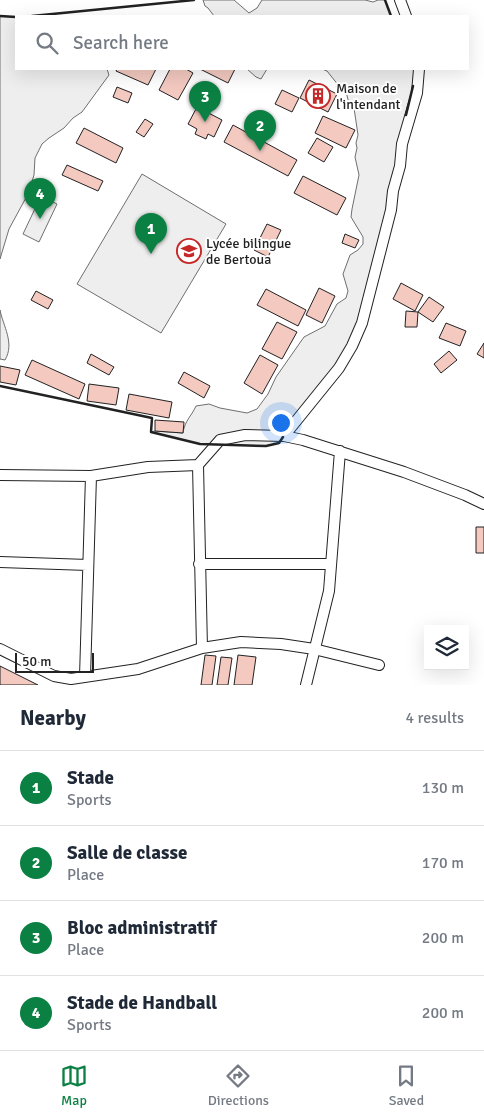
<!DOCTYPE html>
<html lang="en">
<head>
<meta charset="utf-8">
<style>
  body { margin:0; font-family:Signika,sans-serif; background:#f2f2f3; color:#1f2937 }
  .controls { position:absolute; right:15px; bottom:15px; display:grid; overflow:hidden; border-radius:0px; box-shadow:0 5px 20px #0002 }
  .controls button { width:45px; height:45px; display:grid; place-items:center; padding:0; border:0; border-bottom:1px solid #e0e1e3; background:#fff; color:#1f2937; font:25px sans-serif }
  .scale { position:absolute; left:15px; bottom:12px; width:79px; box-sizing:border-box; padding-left:5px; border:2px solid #222; border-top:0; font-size:14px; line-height:18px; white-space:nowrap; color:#222; -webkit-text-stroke:4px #fff; paint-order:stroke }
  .you { position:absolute; left:280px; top:422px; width:18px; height:18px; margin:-12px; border:4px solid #fff; border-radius:50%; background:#1a73e8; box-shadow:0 0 0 8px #1a73e833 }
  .badge { display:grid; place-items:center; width:32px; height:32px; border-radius:50%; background:#0b8043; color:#fff; font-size:16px; font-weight:700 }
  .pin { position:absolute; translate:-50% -41px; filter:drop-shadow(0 1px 2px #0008) }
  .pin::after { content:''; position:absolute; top:26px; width:18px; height:15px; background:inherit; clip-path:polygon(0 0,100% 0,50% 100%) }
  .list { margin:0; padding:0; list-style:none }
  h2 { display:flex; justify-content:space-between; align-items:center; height:65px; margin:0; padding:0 20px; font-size:21px }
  h2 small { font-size:16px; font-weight:400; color:#747a83 }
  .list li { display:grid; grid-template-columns:32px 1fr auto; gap:15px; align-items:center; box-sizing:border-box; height:75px; padding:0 20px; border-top:1px solid #e0e1e3 }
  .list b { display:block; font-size:19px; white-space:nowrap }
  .list p { margin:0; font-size:16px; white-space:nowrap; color:#747a83 }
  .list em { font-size:16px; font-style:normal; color:#747a83 }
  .icon { flex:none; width:28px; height:28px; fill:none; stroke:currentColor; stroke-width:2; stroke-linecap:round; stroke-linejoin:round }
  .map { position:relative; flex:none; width:484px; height:685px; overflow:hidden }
  .search { position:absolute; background:#fff; box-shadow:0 5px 20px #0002; left:15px; right:15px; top:15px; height:55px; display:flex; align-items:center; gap:12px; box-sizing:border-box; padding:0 18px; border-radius:0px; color:#747a83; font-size:19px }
  .sheet { height:365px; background:#fff }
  nav { display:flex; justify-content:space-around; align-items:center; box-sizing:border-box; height:70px; border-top:1px solid #e0e1e3; background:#fff; font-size:14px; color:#747a83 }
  nav a { display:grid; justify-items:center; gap:2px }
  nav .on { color:#0b8043 }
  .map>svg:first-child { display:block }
  .green { fill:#eee; stroke:#6f6f6f }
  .building { fill:#f3c9c0; stroke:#222 }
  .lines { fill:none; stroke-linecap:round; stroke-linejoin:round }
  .street-casing { stroke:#222; stroke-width:12 }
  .street { stroke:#fff; stroke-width:10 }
  .wall { stroke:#222; stroke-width:2.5 }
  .labels { text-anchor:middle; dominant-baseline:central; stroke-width:4; stroke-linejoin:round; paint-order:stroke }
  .poi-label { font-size:14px; fill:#222; stroke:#fff; text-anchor:start }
</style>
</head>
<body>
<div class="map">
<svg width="484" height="685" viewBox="0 0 484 685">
  <rect width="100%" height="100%" fill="#fff"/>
  <path class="green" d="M 203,0 L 234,0 L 249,13 L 257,8 L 262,0 L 365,0 L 373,2 L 378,0 L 385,0 L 391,16 L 214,16 L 208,8 L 205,6 Z
    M 0,16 L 16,17 L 16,69 L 107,69 L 109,75 L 82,112 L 73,118 L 64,128 L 49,138 L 42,144 L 35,158 L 34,175 L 28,194 L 9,229 L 0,259 Z
    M 247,69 L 267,69 L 261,79 L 256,77 Z
    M 322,69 L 417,69 L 417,71 L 407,112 L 397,178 L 359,325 L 342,362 L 291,424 L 279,443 L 266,446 L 200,444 L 151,432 L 155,431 L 183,433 C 185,420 191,417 196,406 L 209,404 L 220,408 L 247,413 L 257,409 L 268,394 L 276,377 L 304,337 L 325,326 L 337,304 L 346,298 L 348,291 L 343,274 L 350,255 L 358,250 L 363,244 L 363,237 L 351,217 L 352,209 L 359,175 L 355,157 L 357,148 L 356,143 L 358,135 L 354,108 L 349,103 L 344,85 L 339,86 L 327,71 Z
    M 142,174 L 226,224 L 161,333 L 77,284 Z
    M 41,196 L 57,204 L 39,242 L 23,234 Z
    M 0,310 C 3,326 15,343 5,360 L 0,359 Z"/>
  <path class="building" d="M 117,69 L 156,69 L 148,85 L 116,71 Z
    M 170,69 L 186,69 L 193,73 L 178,100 L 159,90 Z
    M 200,69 L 235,69 L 228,83 Z
    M 309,80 L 337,94 L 328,112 L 300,98 Z
    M 117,87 L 132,93 L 128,103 L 113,97 Z
    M 282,90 L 299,98 L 292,112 L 275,104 Z
    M 197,107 L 222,120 L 214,137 L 208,134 L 206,139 L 195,134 L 197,129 L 188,124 Z
    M 323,116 L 355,130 L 346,148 L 315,133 Z
    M 145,119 L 153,124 L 144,137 L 136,132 Z
    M 233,125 L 297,160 L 288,176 L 224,142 Z
    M 84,128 L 123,148 L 116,163 L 76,143 Z
    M 317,138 L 333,147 L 324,162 L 308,153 Z
    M 67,165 L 103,181 L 98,191 L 62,175 Z
    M 303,176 L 346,198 L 337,215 L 294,193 Z
    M 267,224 L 281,230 L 268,257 L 254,250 Z
    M 345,234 L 359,240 L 355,248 L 342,243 Z
    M 401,283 L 423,295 L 415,311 L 393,299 Z
    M 319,288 L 335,296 L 322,323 L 306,315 Z
    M 266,289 L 306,310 L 298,326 L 257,305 Z
    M 36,291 L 53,300 L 48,309 L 31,300 Z
    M 429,297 L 444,307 L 433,322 L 418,312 Z
    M 406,311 L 418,312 L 417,327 L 405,327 Z
    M 277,322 L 297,332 L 282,359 L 262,349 Z
    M 446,323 L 466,331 L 460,346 L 439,338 Z
    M 484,343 L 484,358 L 477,354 Z
    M 449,351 L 457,360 L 441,373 L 434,364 Z
    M 91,354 L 114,367 L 109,375 L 87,363 Z
    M 260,355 L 278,365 L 262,394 L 244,383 Z
    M 32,360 L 85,384 L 79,399 L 25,375 Z
    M 0,366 L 20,370 L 16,385 L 0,382 Z
    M 184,372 L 210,386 L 204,398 L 178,383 Z
    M 89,384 L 119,388 L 116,405 L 87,401 Z
    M 129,394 L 172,402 L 169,418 L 126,410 Z
    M 155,420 L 184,422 L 183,433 L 155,431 Z
    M 476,527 L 484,527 L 484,553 L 476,553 Z
    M 205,655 L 216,656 L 212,685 L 201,685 Z
    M 238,655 L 256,657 L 252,685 L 234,685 Z
    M 221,657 L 232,658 L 228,685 L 217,685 Z
    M 0,666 L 38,685 L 0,685 Z"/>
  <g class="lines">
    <defs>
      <path id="street" d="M 400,0 L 406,16
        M 284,436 L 339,368 L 352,346 L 362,323 L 391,210 L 393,191 L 400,166 L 402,144 L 417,93 L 419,69
        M 198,465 L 202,648
        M 0,475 L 91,476 L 148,467 L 198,465 L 220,440 L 245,435 L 284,436 L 303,440 L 404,472 L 465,495 L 484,504
        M 0,562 L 88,565
        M 199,564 L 331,564
        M 0,649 L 54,676 L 71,679 L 138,669 L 202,648 L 241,642 L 281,644 L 314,649 L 379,665
        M 85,677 L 91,476
        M 306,685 L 329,591 L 340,451"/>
    </defs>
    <use href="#street" class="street-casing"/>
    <use href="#street" class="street"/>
    <path class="wall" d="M 385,0 L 391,16
      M 0,16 L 16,17
      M 32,16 L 194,0
      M 406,115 L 413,86
      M 0,386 L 152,418 L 151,432 L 200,444 L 266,446 L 279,443 L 283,437"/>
  </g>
  <defs>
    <symbol id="building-ring" viewBox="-11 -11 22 22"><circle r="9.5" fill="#fff" stroke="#c62828" stroke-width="1.5"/><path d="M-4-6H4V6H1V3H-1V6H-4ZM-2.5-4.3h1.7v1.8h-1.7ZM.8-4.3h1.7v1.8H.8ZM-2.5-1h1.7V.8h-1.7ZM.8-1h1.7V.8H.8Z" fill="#c62828"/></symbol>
    <symbol id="school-ring" viewBox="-11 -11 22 22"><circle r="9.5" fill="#fff" stroke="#c62828" stroke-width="1.5"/><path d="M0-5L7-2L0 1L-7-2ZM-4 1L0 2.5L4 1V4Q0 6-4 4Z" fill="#c62828"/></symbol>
  </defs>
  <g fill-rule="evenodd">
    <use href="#building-ring" x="304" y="82" width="28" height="28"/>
    <use href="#school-ring" x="175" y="237" width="28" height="28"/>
  </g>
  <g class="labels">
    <g class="poi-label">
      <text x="336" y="88">Maison de<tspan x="336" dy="16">l'intendant</tspan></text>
      <text x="206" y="243">Lycée bilingue<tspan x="206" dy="16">de Bertoua</tspan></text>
    </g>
  </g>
</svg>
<div class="controls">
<button><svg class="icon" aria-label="layers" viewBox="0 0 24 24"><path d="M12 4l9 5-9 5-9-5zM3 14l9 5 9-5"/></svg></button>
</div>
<div class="scale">50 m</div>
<div class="you"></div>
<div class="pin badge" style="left:151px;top:254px">1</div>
<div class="pin badge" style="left:260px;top:151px">2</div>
<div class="pin badge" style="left:205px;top:122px">3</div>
<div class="pin badge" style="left:40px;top:219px">4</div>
<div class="search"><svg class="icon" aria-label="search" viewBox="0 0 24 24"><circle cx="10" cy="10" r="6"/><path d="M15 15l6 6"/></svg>Search here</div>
</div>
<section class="sheet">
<h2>Nearby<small>4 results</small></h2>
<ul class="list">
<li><span class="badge">1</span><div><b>Stade</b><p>Sports</p></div><em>130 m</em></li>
<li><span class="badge">2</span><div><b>Salle de classe</b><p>Place</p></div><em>170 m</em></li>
<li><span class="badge">3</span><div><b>Bloc administratif</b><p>Place</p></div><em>200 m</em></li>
<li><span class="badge">4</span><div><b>Stade de Handball</b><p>Sports</p></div><em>200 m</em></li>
</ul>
</section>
<nav>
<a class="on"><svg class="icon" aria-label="map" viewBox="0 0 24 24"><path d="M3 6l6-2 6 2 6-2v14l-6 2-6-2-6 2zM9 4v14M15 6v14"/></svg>Map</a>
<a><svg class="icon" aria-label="directions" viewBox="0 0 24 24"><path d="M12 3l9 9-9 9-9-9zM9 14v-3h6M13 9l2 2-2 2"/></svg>Directions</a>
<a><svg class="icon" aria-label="saved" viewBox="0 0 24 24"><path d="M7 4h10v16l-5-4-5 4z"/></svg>Saved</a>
</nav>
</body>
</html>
